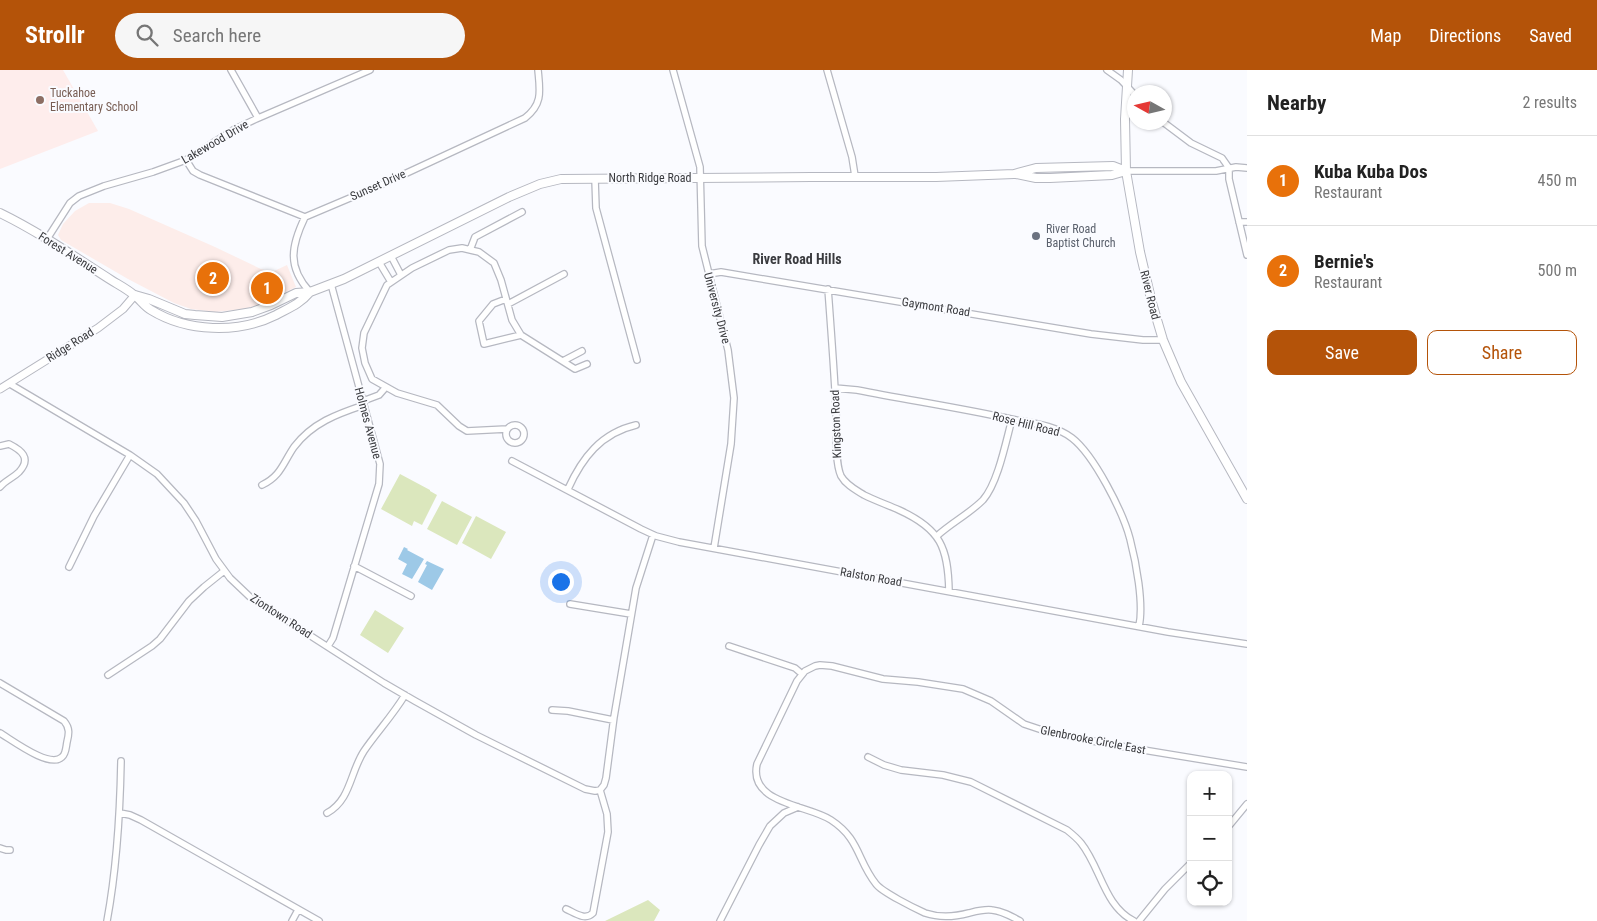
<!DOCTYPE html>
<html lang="en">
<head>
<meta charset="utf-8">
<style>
  body { margin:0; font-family:"Roboto Condensed",sans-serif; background:#f6f6f6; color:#222 }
  .controls { position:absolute; right:15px; bottom:15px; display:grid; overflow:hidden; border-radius:10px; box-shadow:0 1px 4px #0004 }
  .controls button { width:45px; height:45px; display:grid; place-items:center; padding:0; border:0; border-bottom:1px solid #e0e0e0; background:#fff; color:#222; font:25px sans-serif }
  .compass { position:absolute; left:1127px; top:15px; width:45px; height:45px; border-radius:50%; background:#fff; box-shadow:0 1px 4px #0004; rotate:278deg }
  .you { position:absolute; left:560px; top:511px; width:18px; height:18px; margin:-12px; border:4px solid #fff; border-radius:50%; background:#1a73e8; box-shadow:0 0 0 8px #1a73e833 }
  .badge { display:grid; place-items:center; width:32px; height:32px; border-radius:50%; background:#b45309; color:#fff; font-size:16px; font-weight:700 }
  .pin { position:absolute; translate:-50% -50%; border:2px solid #fff; box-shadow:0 1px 5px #0006 }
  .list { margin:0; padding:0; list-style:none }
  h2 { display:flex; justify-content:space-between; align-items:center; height:65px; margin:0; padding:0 20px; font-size:21px }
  h2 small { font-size:16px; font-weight:400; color:#767676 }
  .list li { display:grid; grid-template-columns:32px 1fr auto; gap:15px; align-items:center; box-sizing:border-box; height:90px; padding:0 20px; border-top:1px solid #e0e0e0 }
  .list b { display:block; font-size:19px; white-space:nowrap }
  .list p { margin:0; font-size:16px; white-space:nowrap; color:#767676 }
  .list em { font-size:16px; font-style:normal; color:#767676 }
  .actions { display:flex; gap:10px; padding:15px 20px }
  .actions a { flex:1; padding:11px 0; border:1px solid #b45309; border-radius:10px; text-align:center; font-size:18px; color:#b45309 }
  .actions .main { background:#b45309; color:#fff }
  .icon { flex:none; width:28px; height:28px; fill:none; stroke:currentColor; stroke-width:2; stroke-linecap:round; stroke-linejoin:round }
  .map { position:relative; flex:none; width:1247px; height:851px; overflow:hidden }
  header { display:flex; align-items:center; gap:30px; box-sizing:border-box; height:70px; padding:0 25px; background:#b45309; color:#fff }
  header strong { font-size:24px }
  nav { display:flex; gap:28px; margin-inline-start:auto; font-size:18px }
  .search { width:350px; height:45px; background:#f6f6f6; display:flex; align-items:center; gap:12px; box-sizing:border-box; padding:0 18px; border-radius:28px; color:#767676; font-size:19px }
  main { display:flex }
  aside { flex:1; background:#fff }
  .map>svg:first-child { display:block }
  .commercial { fill:#fdedea }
  .education { fill:#feedec }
  .green { fill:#dbe7bd }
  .water { fill:#9dc9e7 }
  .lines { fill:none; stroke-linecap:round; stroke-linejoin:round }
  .minor-casing { stroke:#b6b8c1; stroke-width:8 }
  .tertiary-casing { stroke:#b6b8c1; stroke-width:9 }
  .secondary-casing { stroke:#b6b8c1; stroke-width:10 }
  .minor { stroke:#fff; stroke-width:5.5 }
  .tertiary { stroke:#fff; stroke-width:7 }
  .secondary { stroke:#fff; stroke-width:8 }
  .education-dot { fill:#8d6e63; stroke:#fafbff; stroke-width:2 }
  .worship-dot { fill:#6b7280; stroke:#fafbff; stroke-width:2 }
  .labels { text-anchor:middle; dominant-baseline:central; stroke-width:4; stroke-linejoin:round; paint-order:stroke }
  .education-label { font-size:12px; fill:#785e54; stroke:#fafbff; text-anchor:start }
  .street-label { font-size:12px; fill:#3a3b3f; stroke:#fafbff }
  .worship-label { font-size:12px; fill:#5b616d; stroke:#fafbff; text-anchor:start }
  .neighbourhood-label { font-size:14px; font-weight:bold; fill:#3a3b3f; stroke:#fafbff }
</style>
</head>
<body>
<header>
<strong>Strollr</strong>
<div class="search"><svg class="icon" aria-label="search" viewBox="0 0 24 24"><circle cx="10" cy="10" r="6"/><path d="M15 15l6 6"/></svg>Search here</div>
<nav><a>Map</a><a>Directions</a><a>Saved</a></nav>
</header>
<main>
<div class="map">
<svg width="1247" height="851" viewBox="0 0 1247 851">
  <rect width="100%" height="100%" fill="#fafbff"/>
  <path class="commercial" d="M 89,133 L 110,133 L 129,139 L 215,177 L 261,199 L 272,202 L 287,195 L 296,217 L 262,234 L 244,239 L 215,242 L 191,239 L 174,233 L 128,209 L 61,170 L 58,165 L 63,154 L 75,141 Z"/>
  <path class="education" d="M 0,0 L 63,0 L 98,61 L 0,99 Z"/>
  <path class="green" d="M 400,404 L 430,420 L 430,421 L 437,425 L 422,455 L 414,451 L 412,456 L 381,439 Z
    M 442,431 L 472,447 L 457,475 L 427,459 Z
    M 476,446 L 506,462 L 491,489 L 462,473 Z
    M 375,540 L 404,558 L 388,583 L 360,565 Z
    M 648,830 L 660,840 L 654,851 L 605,851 Z"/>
  <path class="water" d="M 404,477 L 408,479 L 407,480 L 424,489 L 412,509 L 402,504 L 407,494 L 398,489 Z
    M 427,491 L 444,499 L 432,520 L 418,512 L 427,495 L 425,494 Z"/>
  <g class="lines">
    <defs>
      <path id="minor" d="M 231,0 L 258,48
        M 673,0 L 700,97 L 702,176 L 728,280 L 734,328 L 731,374 L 714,478
        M 827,0 L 852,87 L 855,106
        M 1107,0 L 1121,10 L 1134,24
        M 1163,52 L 1191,73 L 1222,88 L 1229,98 L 1229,109 L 1247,185
        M 186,90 L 193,101 L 200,105 L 305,147
        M 1126,101 L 1216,101 L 1236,97 L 1247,98
        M 595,109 L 596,138 L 637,290
        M 305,147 L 383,114 L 525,48 C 543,34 540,21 538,0
        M 305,147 C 291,176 287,197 310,222
        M 1239,152 L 1247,152
        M 47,169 L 70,133 L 79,126 L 104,116 L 153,102 L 186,90 L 235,59 L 256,49 L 370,0
        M 470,180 L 475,167 L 522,142
        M 391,186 L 401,205
        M 379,192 L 391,212
        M 709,204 L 721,202 L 1091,264 L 1143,270 L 1163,270
        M 828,219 C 831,259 834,298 836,338 C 837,355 834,391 841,406 C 846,415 856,420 864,425 C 876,431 888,435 899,440 C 941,459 948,478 949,521
        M 506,229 L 493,234 L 479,251 L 484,274 L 521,265
        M 508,234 L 564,204
        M 563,291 L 582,281
        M 10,314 L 130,385 L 157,404 L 184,433 L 196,451 L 216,489 L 230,508 L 250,527 L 384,613 L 415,631 L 476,665 L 585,719 L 595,721 L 600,720
        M 835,318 L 857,320 C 908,330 960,338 1011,349 C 1031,353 1055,355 1072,368 C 1094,385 1123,442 1130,469 C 1136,492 1144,534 1139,556
        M 363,331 L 379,325 L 386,317
        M506 364a9 9 0 1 1 18 0a9 9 0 1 1-18 0Z
        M 507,359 L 467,361 L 459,356 L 437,335 L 397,323 L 372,309 L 365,293 L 362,278 L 364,263 L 387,215 L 412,198 L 449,180 L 462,178 L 479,182 L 494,193 L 501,210 L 512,250 L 521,265 L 575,299 L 587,294
        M 0,376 L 9,374 C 21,380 32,388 19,402 C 13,408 6,410 0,417
        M 512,391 L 641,459 L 656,466 L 679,472 L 1168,562 L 1247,574
        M 262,415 C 281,406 283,393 294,377 C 312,353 337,344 364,335
        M 568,419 C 582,388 601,363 636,355
        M 937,466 C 951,453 969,444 983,430 C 998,413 1006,371 1012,349
        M 354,496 L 411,526
        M 69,497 L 94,446 L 130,385
        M 570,534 L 631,544
        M 328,576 L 333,568 L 379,414 L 380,394 L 331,214
        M 729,576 L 795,598 L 802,604
        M 108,605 L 152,576 L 160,569 L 189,531 L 204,517 L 224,501
        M 0,613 L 64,651 C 70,658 69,664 67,672 C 66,677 66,684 62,687 C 50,699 12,670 0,663
        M 552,640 L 568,641 L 613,650
        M 868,687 L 884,695 L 901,700 L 943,705 L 971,712 L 1067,760 C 1072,764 1077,768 1081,773 C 1101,798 1104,836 1134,851
        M 600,720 L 604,715 L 606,708 L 614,647 L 636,518 L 653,465
        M 120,743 L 130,745 L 141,750 L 319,851
        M 327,743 C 351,730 350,702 364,681 C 377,662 393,645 405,625
        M 1228,757 L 1247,734
        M 0,778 L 6,780 L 10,780
        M 566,839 C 575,843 585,851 593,843 L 608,762 L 607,744 L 600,720
        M 107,851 C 117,797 120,746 121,691
        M 292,851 L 298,840
        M 720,851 L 759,775 L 770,756 L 784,743 L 798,737
        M 1020,851 C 1011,846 1002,841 992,840 C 984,839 977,841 969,843 C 954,847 940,848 925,843 C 914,838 882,822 876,814 C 857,790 860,769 831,750 C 809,735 748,734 757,694 L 797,611 L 805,601 L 815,596 L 820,595 L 832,596 L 883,609 L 918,612 L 963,619 L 991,631 L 1024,654 L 1048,662 L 1113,675 L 1247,697
        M 1139,851 L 1165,819 L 1191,793"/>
      <path id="tertiary" d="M 0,319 L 98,258 L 123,239 L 135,225"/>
      <path id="secondary" d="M 1128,0 L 1125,49 L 1126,101 L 1140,182 L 1152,233 L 1163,270 L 1181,312 L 1247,429
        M 1016,104 L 1036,108 L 1050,108 L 1112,105 L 1126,101
        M 0,143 C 39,162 75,187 111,210 C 119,215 127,219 134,225 C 140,229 144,236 151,240 C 187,262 238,264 276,245 C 289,238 300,234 310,222
        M 135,225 L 149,229 L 185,244 L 195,245 L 222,247 L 252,242 L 271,235 L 296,223 L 310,222 L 344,209 L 509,127 L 540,114 L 561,109 L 811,107 L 936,107 L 1014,104 L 1036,98 L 1113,96 L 1126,101"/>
    </defs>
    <use href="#minor" class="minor-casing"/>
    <use href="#tertiary" class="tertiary-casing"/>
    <use href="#secondary" class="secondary-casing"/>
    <use href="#minor" class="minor"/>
    <use href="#tertiary" class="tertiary"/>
    <use href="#secondary" class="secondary"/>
  </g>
  <circle class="education-dot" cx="40" cy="30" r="5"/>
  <circle class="worship-dot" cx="1036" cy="166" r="5"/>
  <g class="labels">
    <g class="education-label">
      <text x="50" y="23">Tuckahoe<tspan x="50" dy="14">Elementary School</tspan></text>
    </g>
    <g class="street-label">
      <text transform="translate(215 72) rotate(-30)">Lakewood Drive</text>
      <text x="650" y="108">North Ridge Road</text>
      <text transform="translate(378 115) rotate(-24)">Sunset Drive</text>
      <text transform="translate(68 183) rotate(32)">Forest Avenue</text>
      <text transform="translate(1150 225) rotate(76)">River Road</text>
      <text transform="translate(936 237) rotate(9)">Gaymont Road</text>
      <text transform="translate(717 238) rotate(75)">University Drive</text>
      <text transform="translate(70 275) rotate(-32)">Ridge Road</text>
      <text transform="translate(368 353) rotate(75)">Holmes Avenue</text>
      <text transform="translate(836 354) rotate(-92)">Kingston Road</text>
      <text transform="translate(1026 354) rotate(14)">Rose Hill Road</text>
      <text transform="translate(871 507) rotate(10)">Ralston Road</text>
      <text transform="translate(281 546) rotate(33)">Ziontown Road</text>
      <text transform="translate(1093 670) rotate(11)">Glenbrooke Circle East</text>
    </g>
    <g class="worship-label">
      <text x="1046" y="159">River Road<tspan x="1046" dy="14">Baptist Church</tspan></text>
    </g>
    <g class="neighbourhood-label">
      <text x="797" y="189">River Road Hills</text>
    </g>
  </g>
</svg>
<div class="controls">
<button>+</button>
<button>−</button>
<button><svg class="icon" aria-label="locate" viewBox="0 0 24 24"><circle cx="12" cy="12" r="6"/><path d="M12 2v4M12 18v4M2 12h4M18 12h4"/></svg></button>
</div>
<svg class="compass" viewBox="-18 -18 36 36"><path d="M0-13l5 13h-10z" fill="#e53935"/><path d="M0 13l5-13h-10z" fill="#767676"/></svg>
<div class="you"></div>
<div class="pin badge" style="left:267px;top:218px;background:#e8710a">1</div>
<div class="pin badge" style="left:213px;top:208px;background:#e8710a">2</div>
</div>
<aside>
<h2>Nearby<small>2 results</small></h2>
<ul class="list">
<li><span class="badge" style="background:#e8710a">1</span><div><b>Kuba Kuba Dos</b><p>Restaurant</p></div><em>450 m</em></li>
<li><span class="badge" style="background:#e8710a">2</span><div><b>Bernie's</b><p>Restaurant</p></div><em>500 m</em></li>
</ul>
<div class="actions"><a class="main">Save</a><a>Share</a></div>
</aside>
</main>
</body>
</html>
